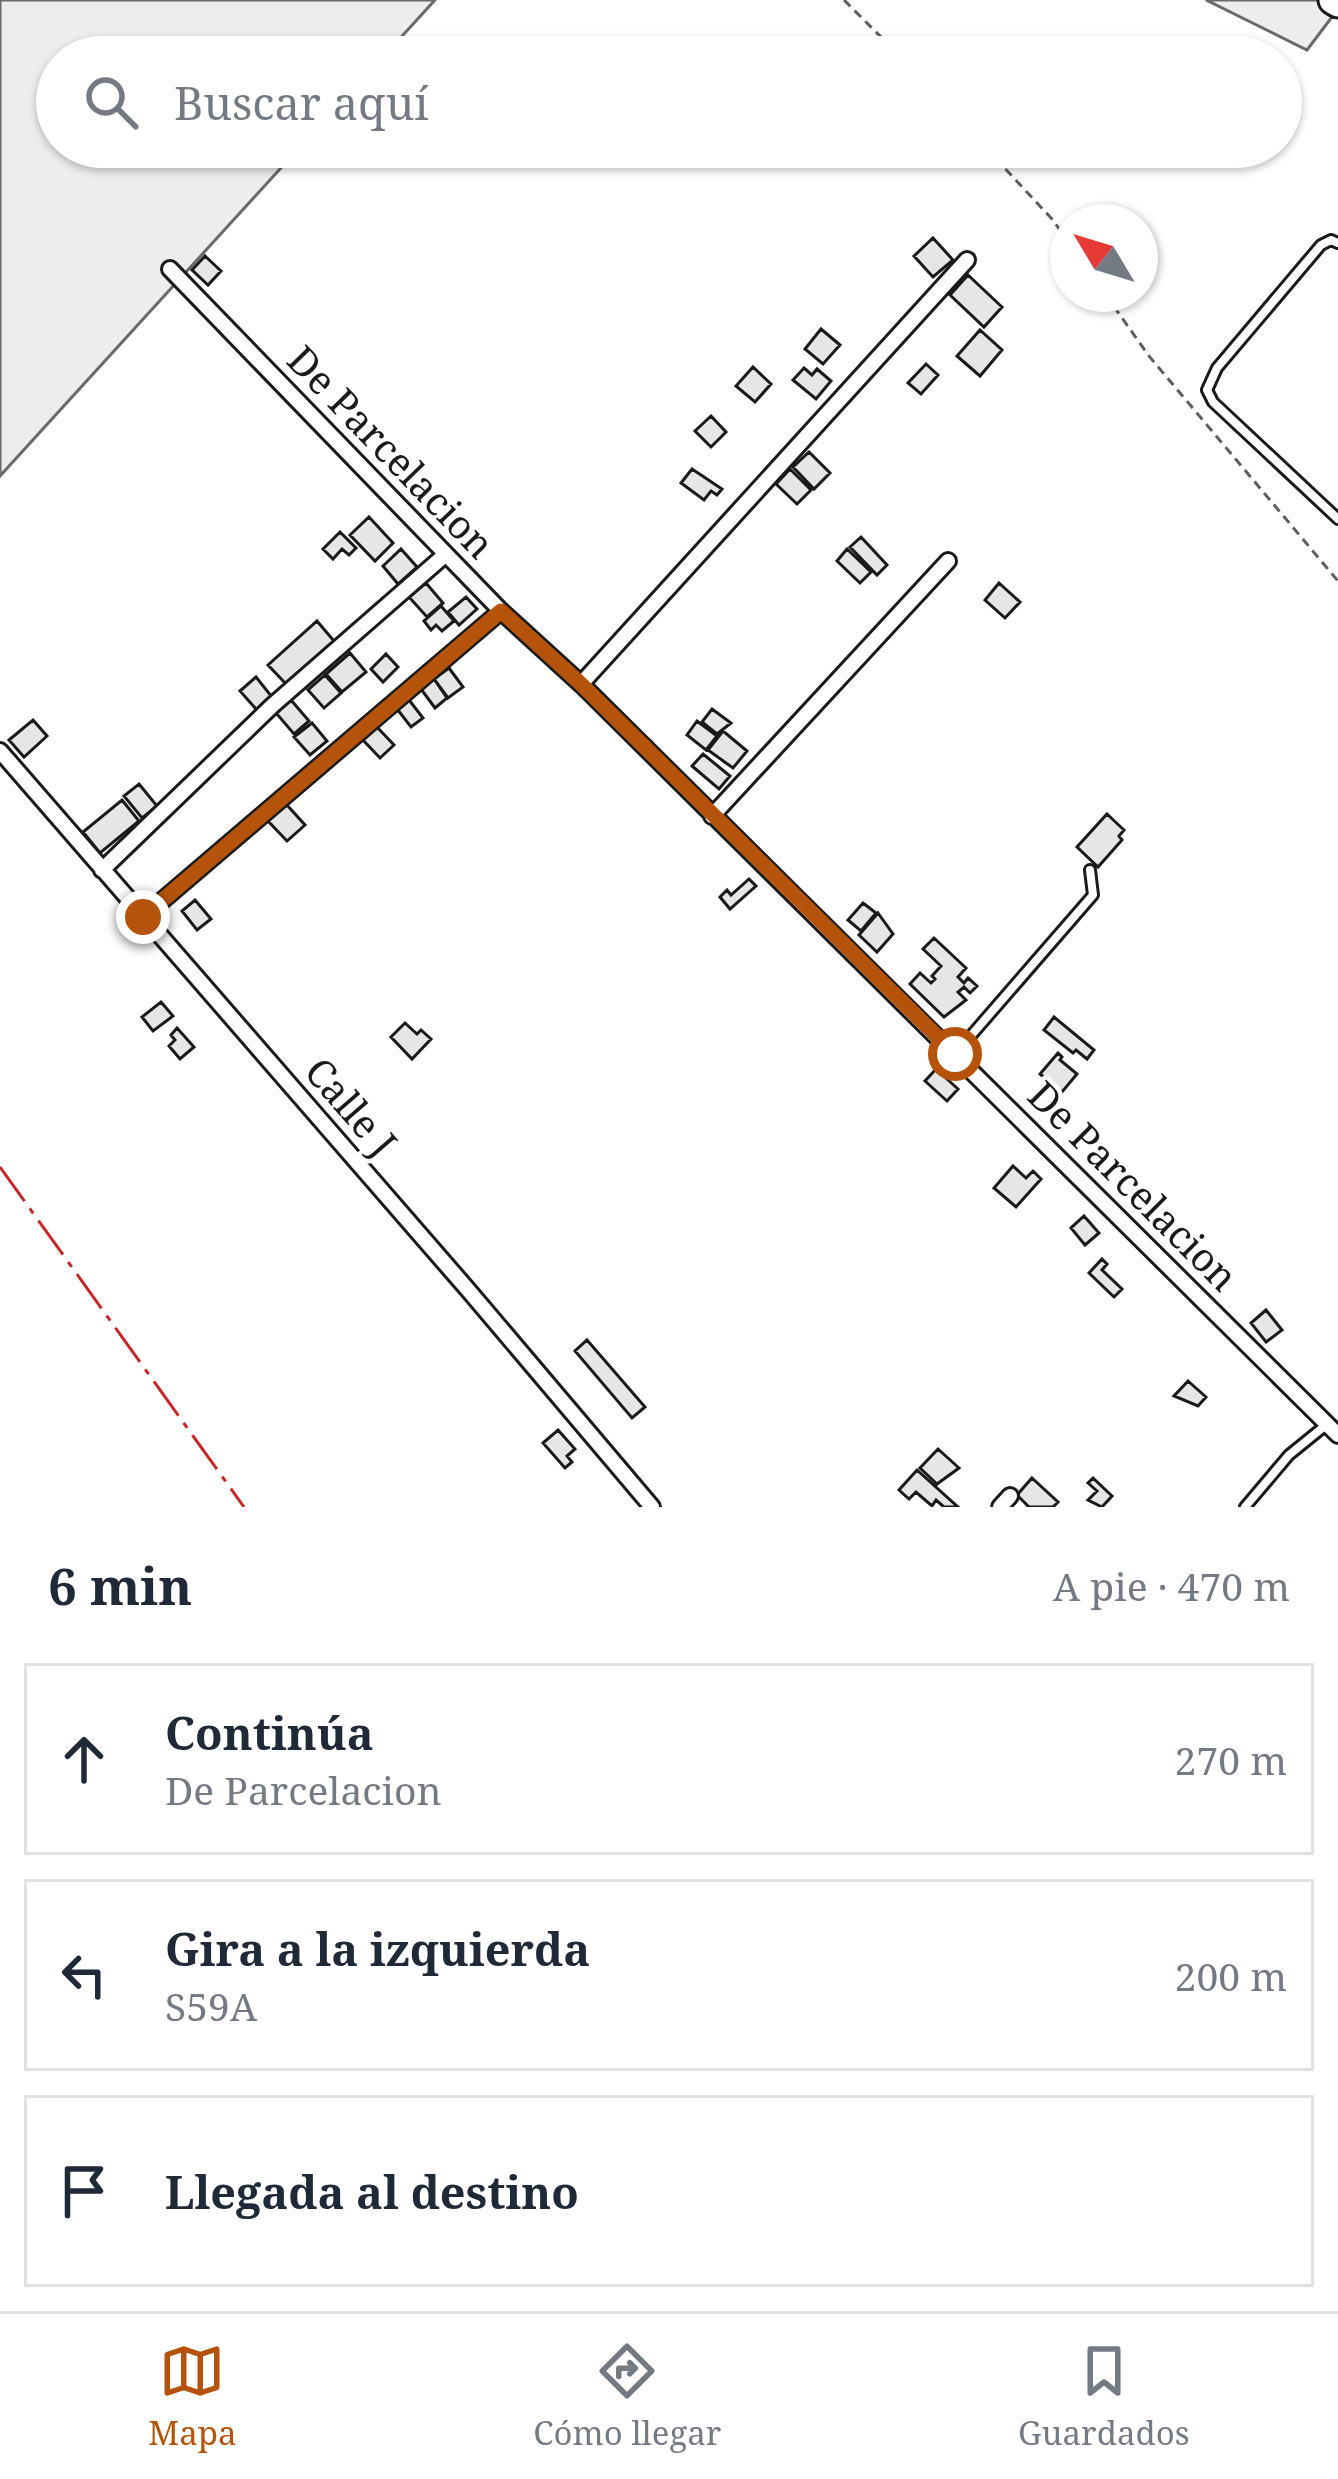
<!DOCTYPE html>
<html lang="es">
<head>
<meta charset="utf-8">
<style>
  body { margin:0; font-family:"Noto Serif",serif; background:#f2f2f3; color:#1f2937 }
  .compass { position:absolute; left:1050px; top:204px; width:108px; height:108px; border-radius:50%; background:#fff; box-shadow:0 3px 9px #0004; rotate:308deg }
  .stop { position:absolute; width:36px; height:36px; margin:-27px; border:9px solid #b45309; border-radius:50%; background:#fff }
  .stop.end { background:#b45309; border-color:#fff; box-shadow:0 3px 12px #0008 }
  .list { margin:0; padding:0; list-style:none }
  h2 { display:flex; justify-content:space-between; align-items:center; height:156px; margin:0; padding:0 48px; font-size:51px }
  h2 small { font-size:39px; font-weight:400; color:#747a83 }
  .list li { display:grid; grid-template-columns:78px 1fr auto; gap:36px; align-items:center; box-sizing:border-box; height:192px; margin:0 24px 24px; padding:0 24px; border:3px solid #e0e1e3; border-radius:0px }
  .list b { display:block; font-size:45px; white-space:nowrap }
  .list p { margin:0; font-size:39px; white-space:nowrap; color:#747a83 }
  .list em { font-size:39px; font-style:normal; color:#747a83 }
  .icon { flex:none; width:66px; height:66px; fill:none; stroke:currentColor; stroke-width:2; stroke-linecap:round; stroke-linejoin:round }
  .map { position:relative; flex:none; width:1338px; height:1507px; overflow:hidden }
  .search { position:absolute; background:#fff; box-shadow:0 3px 9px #0004; left:36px; right:36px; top:36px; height:132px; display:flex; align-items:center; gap:30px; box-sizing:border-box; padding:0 42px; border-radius:66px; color:#747a83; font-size:45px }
  .sheet { height:804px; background:#fff }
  nav { display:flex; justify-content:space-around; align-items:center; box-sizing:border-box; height:168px; border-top:3px solid #e0e1e3; background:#fff; font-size:33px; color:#747a83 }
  nav a { display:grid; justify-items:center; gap:6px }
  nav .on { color:#b45309 }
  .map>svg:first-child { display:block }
  .built { fill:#ededed; stroke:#6a6a6a; stroke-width:3 }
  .building { fill:#e6e6e6; stroke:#1a1a1a; stroke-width:3 }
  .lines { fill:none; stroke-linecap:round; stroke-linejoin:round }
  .lane-casing { stroke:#1a1a1a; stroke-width:14 }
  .street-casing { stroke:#1a1a1a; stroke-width:20 }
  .highway-casing { stroke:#1a1a1a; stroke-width:33 }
  .path { stroke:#5f5f5f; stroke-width:3; stroke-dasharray:9 6; stroke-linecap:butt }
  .lane { stroke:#fff; stroke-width:8 }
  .street { stroke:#fff; stroke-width:14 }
  .highway { stroke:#fff; stroke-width:27 }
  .power { stroke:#c62828; stroke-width:3; stroke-dasharray:42 9 6 9; stroke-linecap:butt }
  .route { stroke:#b45309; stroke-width:15 }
  .labels { text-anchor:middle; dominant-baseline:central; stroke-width:9; stroke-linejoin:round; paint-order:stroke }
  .street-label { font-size:39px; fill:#1a1a1a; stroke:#fff }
</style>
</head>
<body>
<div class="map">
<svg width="1338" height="1507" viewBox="0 0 1338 1507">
  <rect width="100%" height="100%" fill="#fff"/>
  <path class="built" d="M 0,0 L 435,0 L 383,57 L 57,57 L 57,147 L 300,147 L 0,476 Z
    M 1206,0 L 1338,0 L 1338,9 L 1307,50 Z"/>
  <path class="building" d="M 933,238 L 953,260 L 933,277 L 914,256 Z
    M 205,256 L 221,271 L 208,285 L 192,270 Z
    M 968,275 L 1002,307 L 984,327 L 950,295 Z
    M 821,329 L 840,345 L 823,364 L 805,349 Z
    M 980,330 L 1002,350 L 980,376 L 957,356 Z
    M 926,364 L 938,375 L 921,394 L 908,383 Z
    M 753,367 L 771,384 L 755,402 L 736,386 Z
    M 804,368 L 812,375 L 817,369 L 831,381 L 816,399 L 793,380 Z
    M 711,416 L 726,432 L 711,447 L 695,431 Z
    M 809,452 L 830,473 L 814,489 L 793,467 Z
    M 692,469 L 722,489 L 717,495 L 711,491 L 704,500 L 681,483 Z
    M 790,469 L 811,490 L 797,504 L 776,484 Z
    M 369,517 L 393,543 L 375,561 L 350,535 Z
    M 340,532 L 356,548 L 349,555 L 342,549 L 333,559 L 323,549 Z
    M 861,537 L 887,565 L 877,575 L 850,547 Z
    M 401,549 L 417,567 L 398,584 L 383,566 Z
    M 847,549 L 871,572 L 860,583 L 837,561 Z
    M 426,583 L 443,603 L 427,617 L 409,597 Z
    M 999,583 L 1020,602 L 1005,618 L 985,600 Z
    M 466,597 L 477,609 L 459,625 L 448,612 Z
    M 441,606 L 454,621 L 442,631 L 436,625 L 431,630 L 424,621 Z
    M 317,621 L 334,641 L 286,684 L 268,665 Z
    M 350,653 L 366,672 L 342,692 L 326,674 Z
    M 386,654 L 398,667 L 383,682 L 371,669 Z
    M 449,668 L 463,687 L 448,698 L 434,679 Z
    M 325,675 L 341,693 L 324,708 L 308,690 Z
    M 256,677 L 272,697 L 257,710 L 240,691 Z
    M 434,679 L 447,698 L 435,708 L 421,689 Z
    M 406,696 L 423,718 L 411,727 L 394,705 Z
    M 291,700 L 309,721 L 294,734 L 276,713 Z
    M 712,709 L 731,723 L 717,734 L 702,722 Z
    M 33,720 L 47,736 L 24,757 L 9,740 Z
    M 697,721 L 717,736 L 706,750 L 687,735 Z
    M 312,723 L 327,741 L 310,755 L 294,737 Z
    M 376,726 L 394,745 L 380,758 L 362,739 Z
    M 723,731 L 747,751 L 733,768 L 708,750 Z
    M 703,754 L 730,776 L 719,789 L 692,766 Z
    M 139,784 L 157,806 L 142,818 L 124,796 Z
    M 122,800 L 139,821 L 100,853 L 83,832 Z
    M 286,804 L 305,825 L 287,841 L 268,821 Z
    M 1107,814 L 1124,830 L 1119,836 L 1122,840 L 1098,867 L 1077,847 Z
    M 749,879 L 756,886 L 730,909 L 720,897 L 727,890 L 731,895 Z
    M 195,900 L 211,919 L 197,930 L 182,911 Z
    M 863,903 L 876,913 L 861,931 L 848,920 Z
    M 878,913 L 893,934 L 877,952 L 859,935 Z
    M 934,938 L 966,968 L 958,977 L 964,983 L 968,978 L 977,986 L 970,993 L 964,987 L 958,992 L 966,1000 L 944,1017 L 910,984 L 920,973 L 931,983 L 935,979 L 932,976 L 941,966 L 923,949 Z
    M 161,1002 L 173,1016 L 153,1031 L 142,1017 Z
    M 1054,1017 L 1094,1050 L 1087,1059 L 1076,1050 L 1073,1053 L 1044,1030 Z
    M 405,1023 L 417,1034 L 421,1030 L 431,1039 L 412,1059 L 391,1037 Z
    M 177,1028 L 194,1047 L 180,1059 L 169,1046 L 175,1040 L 171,1035 Z
    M 1058,1053 L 1062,1057 L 1060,1060 L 1077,1074 L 1062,1092 L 1040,1074 Z
    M 936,1069 L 958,1089 L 947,1101 L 925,1081 Z
    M 1013,1166 L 1026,1178 L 1033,1171 L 1041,1179 L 1016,1207 L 994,1188 Z
    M 1084,1216 L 1099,1233 L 1085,1245 L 1071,1228 Z
    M 1102,1259 L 1107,1264 L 1102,1270 L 1122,1289 L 1114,1297 L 1089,1273 Z
    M 1266,1310 L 1282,1330 L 1266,1342 L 1251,1323 Z
    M 587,1340 L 645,1407 L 632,1418 L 575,1351 Z
    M 1188,1381 L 1206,1397 L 1198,1406 L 1174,1396 Z
    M 558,1430 L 575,1449 L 567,1456 L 572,1462 L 565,1468 L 543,1443 Z
    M 938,1449 L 959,1468 L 937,1484 L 920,1468 Z
    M 917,1470 L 958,1507 L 944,1507 L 936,1500 L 932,1506 L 916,1492 L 909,1499 L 899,1490 Z
    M 1032,1478 L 1058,1502 L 1053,1507 L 1029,1507 L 1017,1495 Z
    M 1093,1478 L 1112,1496 L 1102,1507 L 1088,1500 L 1097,1491 L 1088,1483 Z"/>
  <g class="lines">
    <defs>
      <path id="lane" d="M 1338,243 L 1331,240 L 1321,245 L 1217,368 L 1207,390 L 1213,402 L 1338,519
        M 955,1054 L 1093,895 L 1090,870
        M 1245,1507 L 1289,1455 L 1326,1425"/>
      <path id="street" d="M 170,269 L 501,611 L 581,684 L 1338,1435
        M 581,684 L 967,260
        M 0,751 L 469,1291 L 652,1507
        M 712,816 L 948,561
        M 102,870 L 273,705 L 446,554
        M 143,917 L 501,611
        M 1000,1507 L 1010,1496"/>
      <path id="highway" d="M 1333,0 L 1338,3"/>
    </defs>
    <use href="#lane" class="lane-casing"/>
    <use href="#street" class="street-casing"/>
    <use href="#highway" class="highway-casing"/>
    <path class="path" d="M 844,0 L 901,57
      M 985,147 L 1052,219 L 1068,241
      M 1105,294 L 1149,356 L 1338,581"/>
    <use href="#lane" class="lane"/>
    <use href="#street" class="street"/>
    <use href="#highway" class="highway"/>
    <path class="power" d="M 0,1167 L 244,1507"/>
  </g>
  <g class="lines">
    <path class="route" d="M 143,917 L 501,611 L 581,684 L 955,1054"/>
  </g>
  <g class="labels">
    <g class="street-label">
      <text transform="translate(392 451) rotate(46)">De Parcelacion</text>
      <text transform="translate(352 1106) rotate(49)">Calle J</text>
      <text transform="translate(1134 1185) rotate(45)">De Parcelacion</text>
    </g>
  </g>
</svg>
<svg class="compass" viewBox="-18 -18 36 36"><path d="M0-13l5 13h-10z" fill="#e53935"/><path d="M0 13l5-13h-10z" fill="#747a83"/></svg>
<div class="stop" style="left:955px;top:1054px"></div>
<div class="stop end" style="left:143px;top:917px"></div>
<div class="search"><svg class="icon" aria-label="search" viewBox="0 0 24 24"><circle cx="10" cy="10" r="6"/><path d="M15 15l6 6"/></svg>Buscar aquí</div>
</div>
<section class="sheet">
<h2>6 min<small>A pie · 470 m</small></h2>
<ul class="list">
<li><svg class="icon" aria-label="ahead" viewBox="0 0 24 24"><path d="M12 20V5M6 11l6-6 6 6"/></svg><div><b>Continúa</b><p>De Parcelacion</p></div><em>270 m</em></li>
<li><svg class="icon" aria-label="left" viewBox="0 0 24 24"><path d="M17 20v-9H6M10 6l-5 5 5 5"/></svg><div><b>Gira a la izquierda</b><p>S59A</p></div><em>200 m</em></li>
<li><svg class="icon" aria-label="arrive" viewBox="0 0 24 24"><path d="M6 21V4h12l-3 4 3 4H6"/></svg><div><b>Llegada al destino</b></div></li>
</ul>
</section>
<nav>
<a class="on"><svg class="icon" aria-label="map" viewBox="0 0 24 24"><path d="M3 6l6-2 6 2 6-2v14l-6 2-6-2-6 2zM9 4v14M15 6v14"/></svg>Mapa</a>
<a><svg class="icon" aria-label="directions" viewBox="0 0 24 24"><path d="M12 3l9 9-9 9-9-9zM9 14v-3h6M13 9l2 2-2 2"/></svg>Cómo llegar</a>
<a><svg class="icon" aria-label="saved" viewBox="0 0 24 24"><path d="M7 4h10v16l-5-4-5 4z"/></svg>Guardados</a>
</nav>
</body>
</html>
